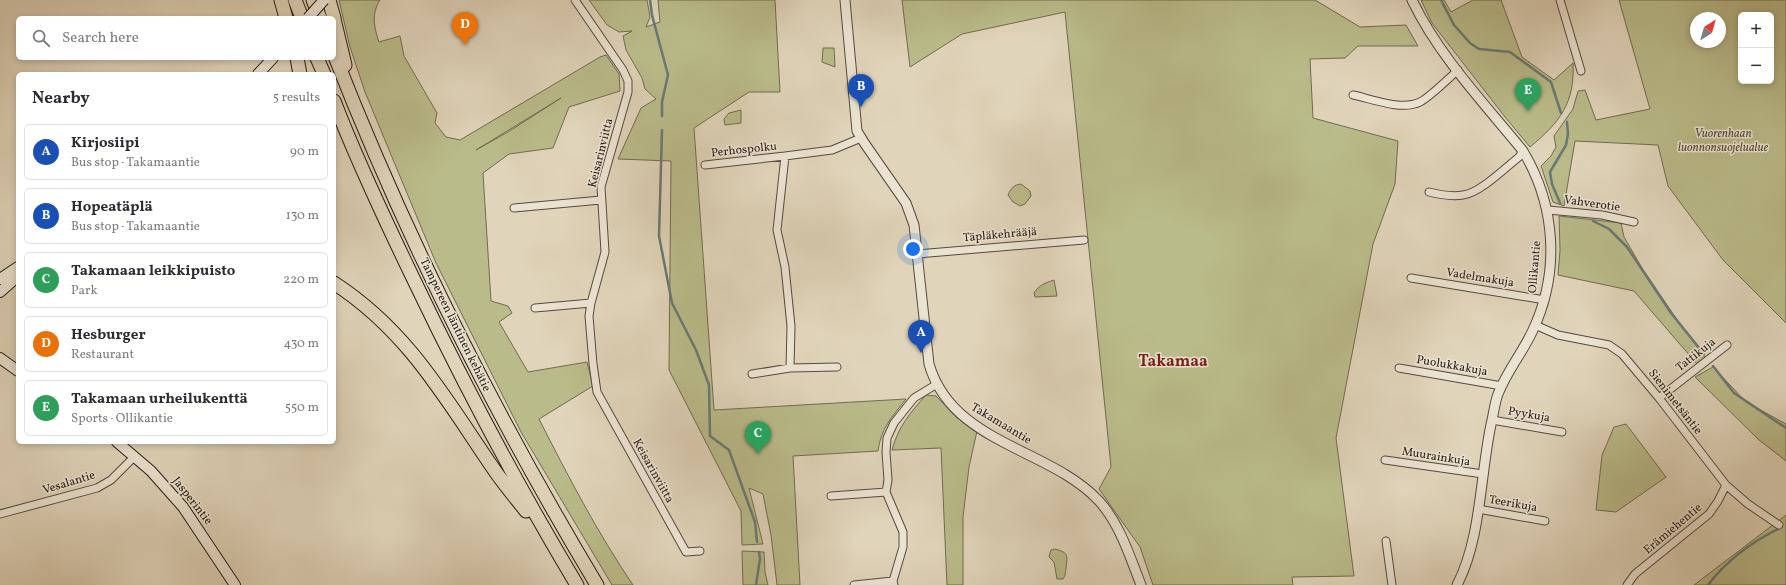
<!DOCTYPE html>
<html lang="en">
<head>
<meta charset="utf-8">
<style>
  body { margin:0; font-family:Vollkorn,serif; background:#f2f2f3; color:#2b2b33 }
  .controls { position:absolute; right:12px; top:12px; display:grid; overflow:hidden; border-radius:6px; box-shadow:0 2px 6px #0003 }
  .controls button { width:36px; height:36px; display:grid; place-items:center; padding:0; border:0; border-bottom:1px solid #e1e1e2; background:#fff; color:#2b2b33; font:20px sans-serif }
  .compass { position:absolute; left:1690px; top:12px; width:36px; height:36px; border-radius:50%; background:#fff; box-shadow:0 2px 6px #0003; rotate:37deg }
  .you { position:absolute; left:913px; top:249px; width:14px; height:14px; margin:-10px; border:3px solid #fff; border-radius:50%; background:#1a73e8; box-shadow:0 0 0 6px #1a73e833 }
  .badge { display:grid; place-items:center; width:26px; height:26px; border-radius:50%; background:#7c3aed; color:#fff; font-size:13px; font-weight:700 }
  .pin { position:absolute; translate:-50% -33px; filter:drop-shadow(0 1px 2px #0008) }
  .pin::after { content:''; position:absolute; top:21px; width:14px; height:12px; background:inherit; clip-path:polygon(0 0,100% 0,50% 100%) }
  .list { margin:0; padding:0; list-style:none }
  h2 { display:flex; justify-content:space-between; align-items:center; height:52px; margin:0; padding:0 16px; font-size:17px }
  h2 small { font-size:13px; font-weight:400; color:#7c7c81 }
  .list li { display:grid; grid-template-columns:26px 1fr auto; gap:12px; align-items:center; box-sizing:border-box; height:56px; margin:0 8px 8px; padding:0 8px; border:1px solid #e1e1e2; border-radius:6px }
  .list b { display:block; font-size:15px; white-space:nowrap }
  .list p { margin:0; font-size:13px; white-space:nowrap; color:#7c7c81 }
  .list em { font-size:13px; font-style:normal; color:#7c7c81 }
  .icon { flex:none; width:22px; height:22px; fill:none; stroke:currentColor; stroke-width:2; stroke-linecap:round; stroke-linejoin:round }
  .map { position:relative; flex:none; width:1786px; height:585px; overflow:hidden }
  .search { position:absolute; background:#fff; box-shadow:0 2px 6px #0003; left:16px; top:16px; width:320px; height:44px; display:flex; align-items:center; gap:10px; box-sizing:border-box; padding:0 14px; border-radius:6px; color:#7c7c81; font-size:15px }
  .panel { position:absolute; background:#fff; box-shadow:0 2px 6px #0003; left:16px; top:72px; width:320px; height:372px; border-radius:6px }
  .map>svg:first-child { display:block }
  .green { fill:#babb8a; stroke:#706c50; fill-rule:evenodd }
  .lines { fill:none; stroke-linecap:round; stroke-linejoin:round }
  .stream { stroke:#687a74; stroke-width:2.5 }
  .minor-casing { stroke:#554a3e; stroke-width:9 }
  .tertiary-casing { stroke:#554a3e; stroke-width:11 }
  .secondary-casing { stroke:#271c15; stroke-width:12 }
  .motorway-casing { stroke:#271c15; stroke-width:15 }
  .minor { stroke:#ebe3d2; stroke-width:7 }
  .tertiary { stroke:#ebe3d2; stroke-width:9 }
  .secondary { stroke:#ebe3d2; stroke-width:10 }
  .motorway { stroke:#e0d4ba; stroke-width:13 }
  .secondary-bridge-casing { stroke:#271c15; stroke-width:12; stroke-linecap:butt }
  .secondary-bridge { stroke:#ebe3d2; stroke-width:10 }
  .labels { text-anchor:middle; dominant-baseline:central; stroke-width:3; stroke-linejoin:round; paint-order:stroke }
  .park-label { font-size:12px; font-style:italic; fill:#534c38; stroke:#ebe3d2 }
  .street-label { font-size:12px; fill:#271c15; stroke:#ebe3d2 }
  .district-label { font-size:16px; font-weight:bold; fill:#7a1f14; stroke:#ebe3d2 }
</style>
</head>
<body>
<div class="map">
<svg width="1786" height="585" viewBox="0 0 1786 585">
  <rect width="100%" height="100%" fill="#e0d4ba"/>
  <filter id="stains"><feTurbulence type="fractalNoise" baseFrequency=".005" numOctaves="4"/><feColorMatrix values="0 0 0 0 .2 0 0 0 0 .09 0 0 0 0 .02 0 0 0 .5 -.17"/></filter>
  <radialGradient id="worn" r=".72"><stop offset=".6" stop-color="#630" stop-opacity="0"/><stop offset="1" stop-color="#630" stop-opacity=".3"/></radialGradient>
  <path class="green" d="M 339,0 L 380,0 C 371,14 374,27 379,42 L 400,36 L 404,56 L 437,113 L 435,123 L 446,137 L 460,140 L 600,57 L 606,55 L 619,74 L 620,91 L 569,107 L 553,148 L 509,154 L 483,173 L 491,301 L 508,306 L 512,313 L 499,322 L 528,372 L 587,362 L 593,386 L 539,419 C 568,476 597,532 633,585 L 612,585 L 521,432 L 436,263 L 365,92 L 350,47 ZM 561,98 L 508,132 L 476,150 Z
    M 589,0 L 647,0 L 650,17 L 646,27 L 660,22 L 658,0 L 775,0 L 780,92 L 749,92 L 694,128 L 714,410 L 906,399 C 892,417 881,428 878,451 L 793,456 L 800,585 L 777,585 L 771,535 L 763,494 L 749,488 L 763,544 L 742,545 L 741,511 L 669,370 L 671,161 L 618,159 L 641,108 L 656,99 L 645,89 L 642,78 L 626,50 L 623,36 L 632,31 L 619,32 L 607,25 Z
    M 902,0 L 1315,0 L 1360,27 L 1406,25 L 1418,46 L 1358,46 L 1345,58 L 1310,59 L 1313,118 L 1398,141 L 1395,184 L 1373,244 L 1336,438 L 1354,576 L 1292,577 L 1293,585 L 1153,585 L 1140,547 L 1099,489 L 1111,467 L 1065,12 L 962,34 L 910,67 Z
    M 1421,0 L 1444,0 L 1451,12 L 1473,0 L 1501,0 L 1522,57 L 1554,80 L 1573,63 C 1575,103 1560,122 1530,147 L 1505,117 L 1432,23 Z
    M 1619,0 L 1786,0 L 1786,323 L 1723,260 L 1668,186 L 1658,145 L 1575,141 L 1564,206 L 1553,202 L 1541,166 L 1551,156 L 1556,147 L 1554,136 L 1573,109 L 1578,91 L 1585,90 L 1596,120 L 1650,109 ZM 1741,15 L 1771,15 L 1771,81 L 1741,81 ZM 1696,18 L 1720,18 L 1720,42 L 1696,42 Z
    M 823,48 L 834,48 L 835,67 L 822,62 Z
    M 741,110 L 741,123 L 725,125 L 724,119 L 729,113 Z
    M 1021,184 L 1030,191 L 1031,196 L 1025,204 L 1020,206 L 1013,202 L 1008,195 C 1011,188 1014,185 1021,184 Z
    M 1559,216 L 1621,223 L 1624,237 L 1642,268 L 1682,327 L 1705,357 L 1697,364 L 1634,291 L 1558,275 L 1560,250 Z
    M 1054,280 L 1057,296 L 1035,297 L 1034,293 C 1039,285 1045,283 1054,280 Z
    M 1713,367 L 1746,402 L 1786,424 L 1786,461 L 1759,440 L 1695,377 Z
    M 926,395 L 936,396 L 957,418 L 977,431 L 969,467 L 963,517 L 963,585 L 947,585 L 941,448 L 892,450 C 898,427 910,413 926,395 Z
    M 1626,424 L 1666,477 L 1616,512 L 1596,510 L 1602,455 L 1614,427 Z
    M 1786,515 L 1786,585 L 1694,585 Z
    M 1055,549 C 1070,553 1067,556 1066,569 C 1065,573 1066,575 1063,579 L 1057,579 L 1054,562 L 1049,557 L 1051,550 Z
    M 742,551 L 764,552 L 765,572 L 768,585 L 743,585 Z"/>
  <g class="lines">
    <path class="stream" d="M 650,0 L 652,15 L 668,75 L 662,102 L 662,116
      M 1441,0 L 1454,25 L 1470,43 L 1479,49 L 1510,52 L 1551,82 L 1561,113
      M 662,130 L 659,236 L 672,303 L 696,350 L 709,385 L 710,436 L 729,450 L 755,522 L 757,542
      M 1560,203 L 1552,184 L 1550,172 L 1566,145 L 1568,134 L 1567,122
      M 1593,221 L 1609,229 L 1627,247 L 1671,313 L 1704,354
      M 1713,366 L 1734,393 L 1786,428
      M 756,585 L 760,559 L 759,552
      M 1708,585 C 1727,560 1750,543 1778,529"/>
    <defs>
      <path id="minor" d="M 575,0 L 623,70 L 628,81 L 628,92 L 601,187 L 605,252 L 591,303 L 589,316 L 593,364 L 597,392 L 686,552 L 700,551
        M 1560,0 L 1581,71
        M 1353,95 C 1372,99 1402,111 1420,102 C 1430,97 1449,78 1458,70
        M 705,165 L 785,156
        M 1429,192 C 1441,195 1451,197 1463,195 C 1480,193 1505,168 1519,157 L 1523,151
        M 514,208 L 601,200
        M 1548,210 L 1602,215 L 1634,222
        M 917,254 L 1084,240
        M 1411,278 L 1545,300
        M 535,308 L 591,303
        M 1535,325 L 1558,335 L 1609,345 L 1622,354 L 1659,398 L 1726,485 L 1748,504 L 1779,525
        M 790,368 L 791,326 L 785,267 L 777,230 L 785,156 L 832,150 L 861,138
        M 1399,368 L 1502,386
        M 752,374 L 790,368 L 837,367
        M 1659,398 L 1727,345
        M 1492,420 L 1562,432
        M 1385,460 L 1483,474
        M 831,496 L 886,492
        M 1478,509 L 1545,521
        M 0,514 L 97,488 L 111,480 L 135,456
        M 1386,541 L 1392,585
        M 854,585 L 893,581
        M 894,585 L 893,581 L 903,547 L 903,532 L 886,492 L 888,480 L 886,452 L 887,438 L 894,423 L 914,398 L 937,384
        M 1627,585 L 1635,574 L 1709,514 L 1718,501 L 1726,485"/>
      <path id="tertiary" d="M 845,0 L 857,131 L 865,144 L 906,203 L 914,225 L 929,364 C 952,444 1050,448 1099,501 C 1120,524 1130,557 1141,585
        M 1412,0 C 1439,56 1484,103 1523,151 C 1556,206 1560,272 1533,330 C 1523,352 1507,371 1498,394 C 1495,402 1494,411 1492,420 C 1480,472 1482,537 1457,585"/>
      <path id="secondary" d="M 258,74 L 273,58
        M 0,279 L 18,267
        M 0,292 L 18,276
        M 0,358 L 18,371
        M 117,442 L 151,471 L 183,507 L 235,585"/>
      <path id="motorway" d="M 281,0 L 286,18
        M 295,0 L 302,18
        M 313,0 L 320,18
        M 329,0 L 334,18
        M 334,19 L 345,65
        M 334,54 C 406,238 495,415 597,585
        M 297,58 L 300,74
        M 317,58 L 324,74
        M 334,101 C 357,161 385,220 413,278 C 463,383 517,485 577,585
        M 334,283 C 408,331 445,398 493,468 C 503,483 515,497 526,511"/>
    </defs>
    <use href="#minor" class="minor-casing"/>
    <use href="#tertiary" class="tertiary-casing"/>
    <use href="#secondary" class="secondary-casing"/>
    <use href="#motorway" class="motorway-casing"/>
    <use href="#minor" class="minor"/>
    <use href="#tertiary" class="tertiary"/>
    <use href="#secondary" class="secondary"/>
    <use href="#motorway" class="motorway"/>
    <defs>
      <path id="secondary-bridge" d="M 308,18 L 324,0"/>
    </defs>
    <use href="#secondary-bridge" class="secondary-bridge-casing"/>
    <use href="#secondary-bridge" class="secondary-bridge"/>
  </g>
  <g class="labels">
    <g class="park-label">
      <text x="1723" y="134">Vuorenhaan<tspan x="1723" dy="14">luonnonsuojelualue</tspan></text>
    </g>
    <g class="street-label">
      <text transform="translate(744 150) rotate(-6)">Perhospolku</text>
      <text transform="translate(601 153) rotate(-76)">Keisarinviitta</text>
      <text transform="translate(1592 204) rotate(8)">Vahverotie</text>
      <text transform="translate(1000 235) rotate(-5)">Täpläkehrääjä</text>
      <text transform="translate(1535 267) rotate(-85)">Ollikantie</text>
      <text transform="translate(1480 278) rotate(9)">Vadelmakuja</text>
      <text transform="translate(455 325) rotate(64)">Tampereen läntinen kehätie</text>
      <text transform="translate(1696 355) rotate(-38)">Tattikuja</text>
      <text transform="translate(1452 366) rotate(10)">Puolukkakuja</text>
      <text transform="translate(1675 402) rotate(52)">Sienimetsäntie</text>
      <text transform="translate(1529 415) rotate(10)">Pyykuja</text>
      <text transform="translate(1001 424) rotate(31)">Takamaantie</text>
      <text transform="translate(1436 457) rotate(9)">Muurainkuja</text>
      <text transform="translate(653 471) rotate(61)">Keisarinviitta</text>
      <text transform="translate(69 483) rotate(-17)">Vesalantie</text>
      <text transform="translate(192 501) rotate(52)">Jasperintie</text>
      <text transform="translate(1513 504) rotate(10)">Teerikuja</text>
      <text transform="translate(1673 529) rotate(-40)">Erämiehentie</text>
    </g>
    <g class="district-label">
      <text x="1173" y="362">Takamaa</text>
    </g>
  </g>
  <rect width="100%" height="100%" filter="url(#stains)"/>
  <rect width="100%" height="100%" fill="url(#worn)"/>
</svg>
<div class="controls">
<button>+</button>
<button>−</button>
</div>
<svg class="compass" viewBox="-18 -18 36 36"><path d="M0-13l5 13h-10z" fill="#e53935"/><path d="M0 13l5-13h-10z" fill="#7c7c81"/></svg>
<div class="you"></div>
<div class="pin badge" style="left:921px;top:353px;background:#1a4fb4">A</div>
<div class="pin badge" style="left:861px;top:107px;background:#1a4fb4">B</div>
<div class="pin badge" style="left:758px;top:454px;background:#2e9e5b">C</div>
<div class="pin badge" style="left:465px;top:45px;background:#e8710a">D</div>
<div class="pin badge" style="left:1528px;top:111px;background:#2e9e5b">E</div>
<div class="search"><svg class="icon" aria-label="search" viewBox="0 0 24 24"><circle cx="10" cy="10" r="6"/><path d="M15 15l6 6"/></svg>Search here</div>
<section class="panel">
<h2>Nearby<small>5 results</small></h2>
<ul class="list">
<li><span class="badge" style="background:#1a4fb4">A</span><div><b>Kirjosiipi</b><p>Bus stop · Takamaantie</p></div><em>90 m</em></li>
<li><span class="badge" style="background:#1a4fb4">B</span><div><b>Hopeatäplä</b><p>Bus stop · Takamaantie</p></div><em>130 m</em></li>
<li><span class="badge" style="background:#2e9e5b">C</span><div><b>Takamaan leikkipuisto</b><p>Park</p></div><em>220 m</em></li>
<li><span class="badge" style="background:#e8710a">D</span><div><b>Hesburger</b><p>Restaurant</p></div><em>430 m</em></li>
<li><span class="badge" style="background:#2e9e5b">E</span><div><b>Takamaan urheilukenttä</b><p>Sports · Ollikantie</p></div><em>550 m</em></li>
</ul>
</section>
</div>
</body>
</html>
